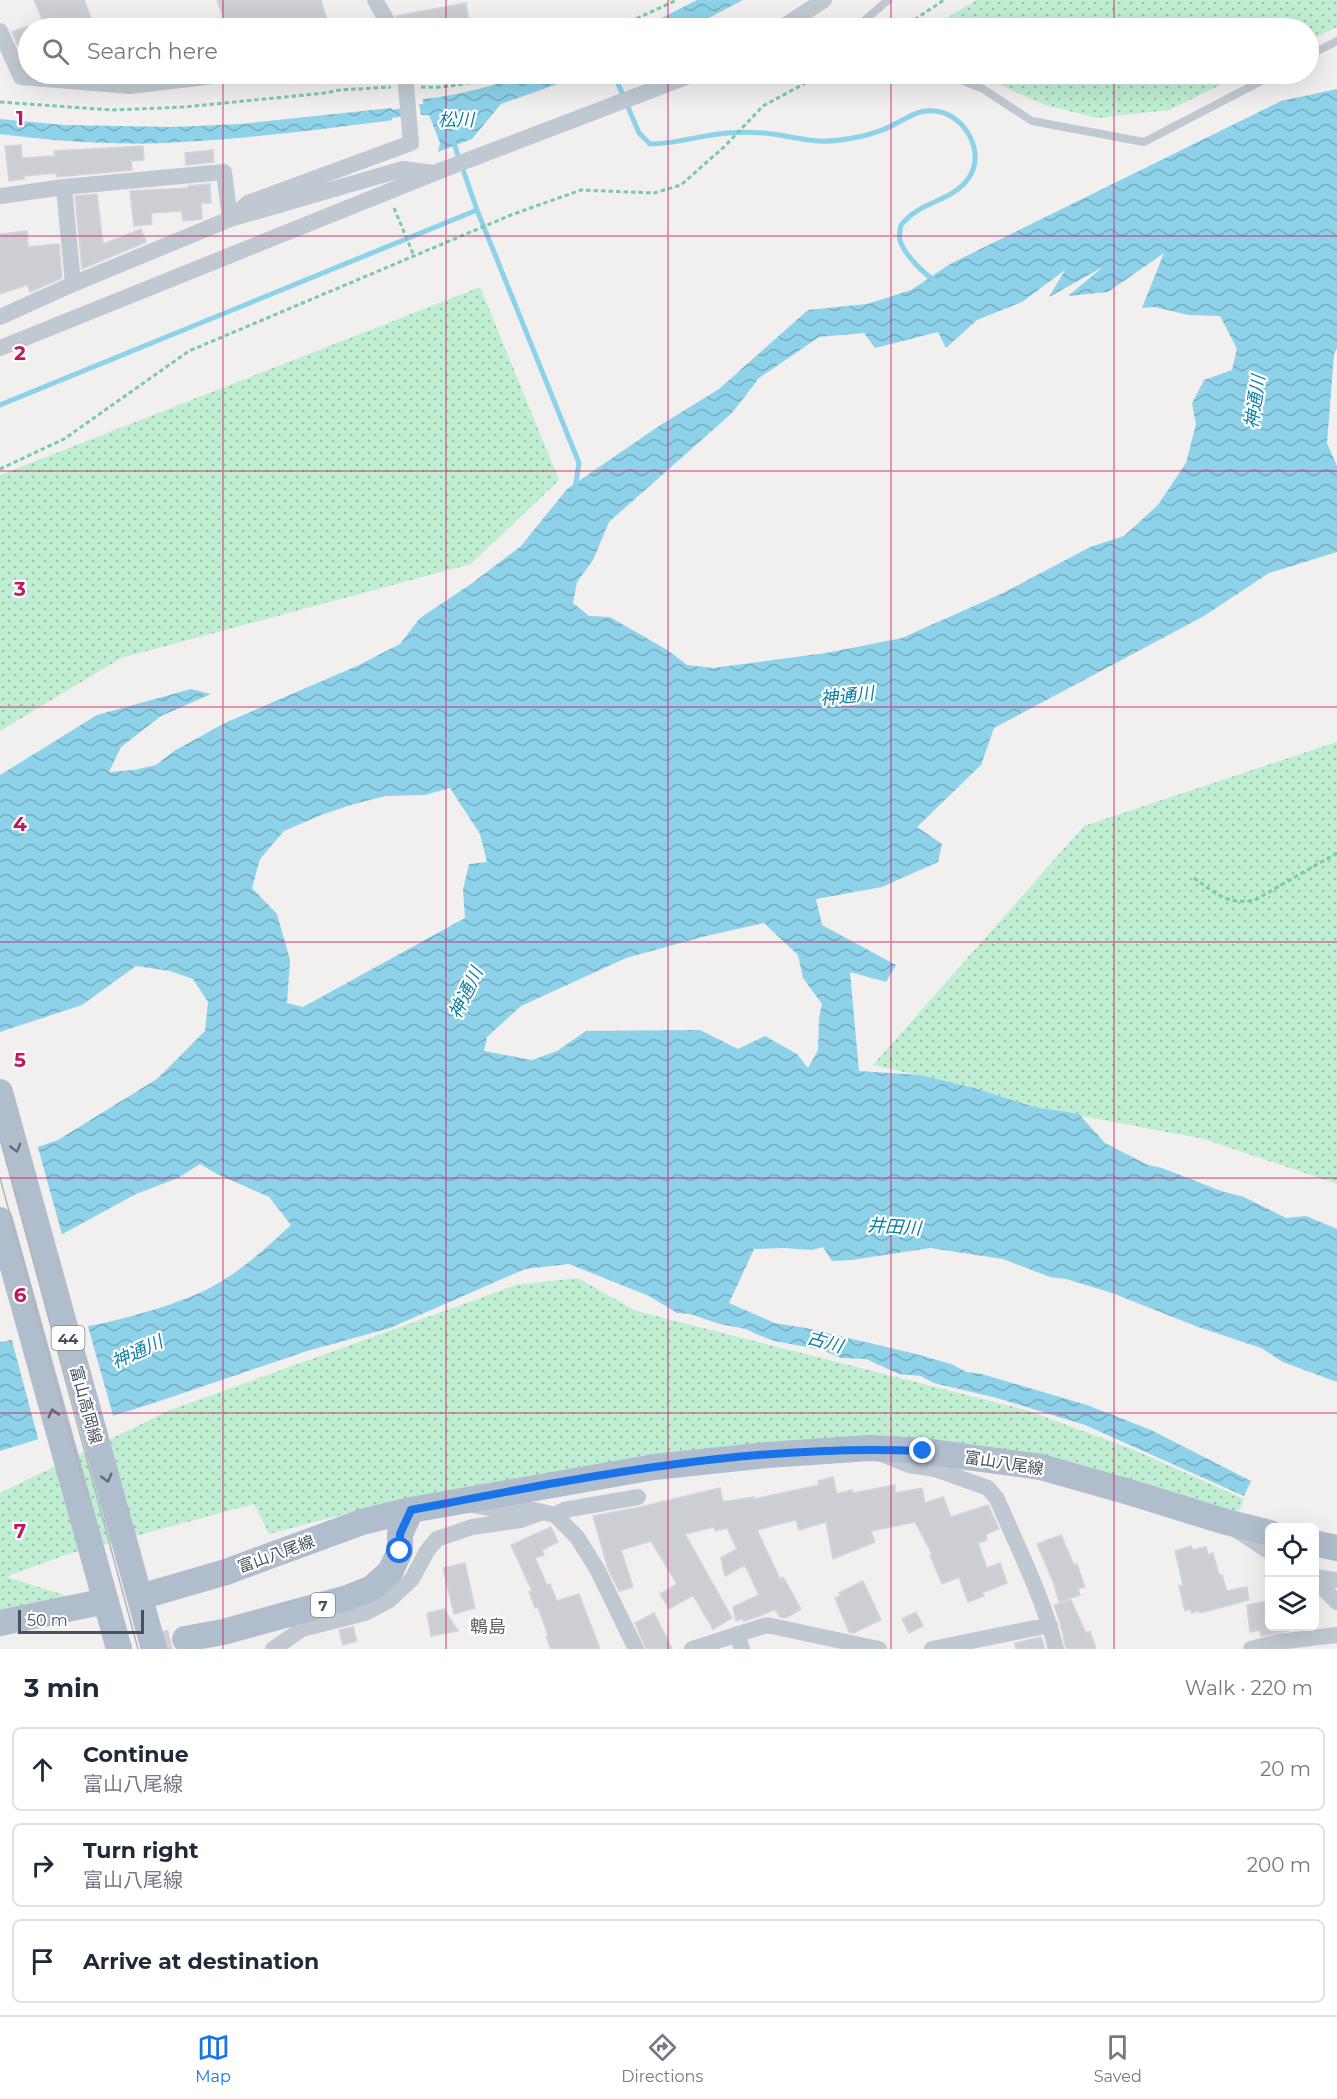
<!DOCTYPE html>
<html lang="en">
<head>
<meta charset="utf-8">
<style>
  body { margin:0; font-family:Montserrat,"Noto Sans JP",sans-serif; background:#f2f2f3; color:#1f2937 }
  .controls { position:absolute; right:18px; bottom:18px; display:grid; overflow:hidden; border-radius:9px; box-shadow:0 6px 24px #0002 }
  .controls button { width:54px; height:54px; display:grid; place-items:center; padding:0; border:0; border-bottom:2px solid #e0e1e3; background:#fff; color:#1f2937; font:30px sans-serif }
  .scale { position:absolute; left:18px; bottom:15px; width:126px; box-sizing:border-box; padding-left:6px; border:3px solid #48515c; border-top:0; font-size:16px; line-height:21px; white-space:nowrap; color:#48515c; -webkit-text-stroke:4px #fff; paint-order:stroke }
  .stop { position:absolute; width:18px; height:18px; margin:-14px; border:4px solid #1a73e8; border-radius:50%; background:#fff }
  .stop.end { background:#1a73e8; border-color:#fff; box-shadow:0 2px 6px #0008 }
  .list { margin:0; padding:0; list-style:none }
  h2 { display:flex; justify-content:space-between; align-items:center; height:78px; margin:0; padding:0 24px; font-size:26px }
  h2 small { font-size:20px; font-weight:400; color:#747a83 }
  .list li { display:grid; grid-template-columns:39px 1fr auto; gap:18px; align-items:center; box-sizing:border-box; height:84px; margin:0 12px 12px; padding:0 12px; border:2px solid #e0e1e3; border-radius:9px }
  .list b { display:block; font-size:22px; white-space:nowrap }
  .list p { margin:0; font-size:20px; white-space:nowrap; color:#747a83 }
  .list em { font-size:20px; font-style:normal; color:#747a83 }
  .icon { flex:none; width:33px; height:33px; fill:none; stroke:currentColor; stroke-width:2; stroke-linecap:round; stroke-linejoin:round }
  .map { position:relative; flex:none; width:1337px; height:1649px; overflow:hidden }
  .search { position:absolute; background:#fff; box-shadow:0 6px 24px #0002; left:18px; right:18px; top:18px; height:66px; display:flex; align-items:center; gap:15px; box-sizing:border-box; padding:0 21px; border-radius:33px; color:#747a83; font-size:22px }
  .sheet { height:366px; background:#fff }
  nav { display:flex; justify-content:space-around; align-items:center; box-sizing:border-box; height:84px; border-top:2px solid #e0e1e3; background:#fff; font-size:16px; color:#747a83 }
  nav a { display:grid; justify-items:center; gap:3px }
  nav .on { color:#1a73e8 }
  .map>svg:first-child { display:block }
  .grass { fill:url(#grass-dots) }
  .water { fill:url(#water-waves); fill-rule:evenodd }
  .pier { fill:#f2efef }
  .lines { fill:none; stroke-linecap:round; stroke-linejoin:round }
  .stream { stroke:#8dd2e9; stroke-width:5 }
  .building { fill:#ccced4; stroke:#d3d5da; stroke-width:1.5 }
  .primary-tunnel { stroke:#d0cfd2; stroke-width:26; stroke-dasharray:26 13; stroke-linecap:butt }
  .path { stroke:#78cba6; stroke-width:3; stroke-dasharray:4.5 3; stroke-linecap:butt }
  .lane { stroke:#c0c9d1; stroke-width:8 }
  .street { stroke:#c0c9d1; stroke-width:16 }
  .primary { stroke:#b0bdcd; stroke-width:26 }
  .tram { stroke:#b1b4b9; stroke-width:1.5 }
  .oneway { stroke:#626c78 }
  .route { stroke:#1a73e8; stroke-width:8 }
  .grid { fill:none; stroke:#c2185b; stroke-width:1.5; stroke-opacity:0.55 }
  .labels { text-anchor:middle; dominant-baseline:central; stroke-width:4.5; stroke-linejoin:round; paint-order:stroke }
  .shield { fill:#fff; stroke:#7f858d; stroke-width:1.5 }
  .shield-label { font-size:15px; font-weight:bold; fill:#48515c }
  .street-label { font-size:16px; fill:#48515c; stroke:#fff }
  .water-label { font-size:18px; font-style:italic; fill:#1180a6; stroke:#fff }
  .neighbourhood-label { font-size:18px; fill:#5c5f64; stroke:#fff }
  .grid-label { font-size:20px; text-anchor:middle; font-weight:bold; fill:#c2185b; stroke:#fff; stroke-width:4.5; stroke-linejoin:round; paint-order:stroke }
</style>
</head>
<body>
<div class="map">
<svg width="1337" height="1649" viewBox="0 0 1337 1649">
  <defs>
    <pattern id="grass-dots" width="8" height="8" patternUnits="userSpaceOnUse" patternTransform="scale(1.5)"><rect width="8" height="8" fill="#bfeed3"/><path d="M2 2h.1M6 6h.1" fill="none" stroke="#9dc3ae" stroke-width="1.8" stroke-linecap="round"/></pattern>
    <pattern id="water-waves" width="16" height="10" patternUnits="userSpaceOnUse" patternTransform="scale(1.5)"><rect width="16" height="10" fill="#8dd2e9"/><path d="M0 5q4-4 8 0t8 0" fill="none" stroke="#75adc0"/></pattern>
  </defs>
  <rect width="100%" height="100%" fill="#f2efef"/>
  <path class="grass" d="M 976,0 L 1337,0 L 1337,27 L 1309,41 L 1308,28 L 931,28 Z
    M 976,74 L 1243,74 L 1169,110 L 1097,118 L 1045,105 Z
    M 480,287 L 559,480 L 471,564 L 121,658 L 0,731 L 0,475 Z
    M 1337,742 L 1337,1184 L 1204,1139 L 1034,1107 L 974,1088 L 873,1065 L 1084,826 Z
    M 578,1278 L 636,1311 L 1026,1410 L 1132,1449 L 1244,1499 L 1238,1514 L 870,1440 L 360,1510 L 269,1534 L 254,1504 L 65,1555 L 6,1577 L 68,1596 L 0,1617 L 0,1493 L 170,1410 L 516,1285 Z"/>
  <path class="water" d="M 697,0 L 743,0 L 690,28 L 642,28 Z
    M 529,74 L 586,74 L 501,104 L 472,139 L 438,152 L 440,143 L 429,115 L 421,115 L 419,104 L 423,104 L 423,99 C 461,95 494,85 529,74 Z
    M 1337,89 L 1337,348 L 1334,354 L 1327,443 L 1337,466 L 1337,552 L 1269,573 L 1204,616 L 994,728 L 981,765 L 917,827 L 942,844 L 938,862 L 882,887 L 816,899 L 822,925 L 896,965 L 886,982 L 850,972 L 859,1071 L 920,1075 L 974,1088 L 1034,1107 L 1079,1114 L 1105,1143 L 1148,1165 L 1162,1168 L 1221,1191 L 1244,1197 L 1286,1218 L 1306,1216 L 1337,1229 L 1337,1382 L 1283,1362 L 1261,1348 L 1198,1327 L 1112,1293 L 1066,1279 L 1050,1277 L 1003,1259 L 930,1248 L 852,1260 L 832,1261 L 823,1247 L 812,1250 L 784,1248 L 754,1249 L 729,1303 L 775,1323 L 806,1328 L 912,1353 L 951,1364 L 967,1372 L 982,1374 L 1087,1405 L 1151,1430 L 1251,1481 L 1244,1496 L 1085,1425 L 997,1398 L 934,1383 L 921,1376 L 899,1374 L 866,1359 L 841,1358 L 822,1350 L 775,1341 L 756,1334 L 746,1329 L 720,1324 L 690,1314 L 677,1313 L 649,1296 L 569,1264 L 525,1269 L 390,1328 L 307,1351 L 154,1403 L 0,1451 L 0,1342 C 69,1330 139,1320 204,1291 C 237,1275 265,1249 291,1225 L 269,1197 L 215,1173 L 200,1164 L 178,1178 L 136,1194 L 0,1268 L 0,1160 L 58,1140 L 157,1079 L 205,1031 L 208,1002 L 193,979 L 170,971 L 136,966 L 82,1005 L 0,1032 L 0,775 L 97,715 L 191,689 L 211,694 L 161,716 L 121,747 L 109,772 L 134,770 L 156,765 L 174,751 L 227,722 L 359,665 L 400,644 L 420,618 L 471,584 L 521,546 L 567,489 L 662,424 L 719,389 L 808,310 L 867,304 L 911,290 L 950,264 L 1281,101 ZM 1164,253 L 1142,308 L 1155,307 L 1188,315 L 1220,316 L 1237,349 L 1232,370 L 1204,380 L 1192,403 L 1196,424 L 1186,463 L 1158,505 L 1124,536 L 1090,547 L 1003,593 L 902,638 L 826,653 L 713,668 L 687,665 L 669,651 L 610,617 L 589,616 L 573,603 L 577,582 L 593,560 L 609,522 L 732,413 L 759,378 L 819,337 L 864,333 L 875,348 L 938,332 L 946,348 L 977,320 L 1022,302 L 1065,270 L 1049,297 L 1103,267 L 1068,296 L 1108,292 ZM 450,788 L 480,834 L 487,862 L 469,864 L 463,890 L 465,918 L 303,1007 L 287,1003 L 290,960 L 277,914 L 252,888 L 260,859 L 284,831 L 321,815 L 354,804 L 386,796 L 425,795 ZM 764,923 L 798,955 L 803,978 L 822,1004 L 819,1018 L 818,1050 L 808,1068 L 797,1054 L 765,1036 L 738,1049 L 700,1030 L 586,1031 L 557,1051 L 532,1060 L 484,1051 L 487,1037 L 521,1006 L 626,958 L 702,937 Z
    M 391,108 L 393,110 L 402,108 L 403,116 L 392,118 L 392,120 L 387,121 C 313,130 239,140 164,143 C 109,145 54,141 0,134 L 0,119 L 64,125 L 172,127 L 241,124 Z"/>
  <path class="pier" d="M 37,1144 L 63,1238 L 0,1271 L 0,1157 Z
    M 87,1323 L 114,1419 L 39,1442 L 11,1337 Z"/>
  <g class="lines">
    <path class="stream" d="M 614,74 L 639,133 L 650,144 C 673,144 695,137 718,134 C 732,132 749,132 763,133 C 782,134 799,140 818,141 C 831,142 849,139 863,136 C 871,134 881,131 889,127 C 905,120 916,109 935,111 C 965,114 987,153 968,179 C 955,197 931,201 914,213 C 909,216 905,221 901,225 C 900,229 899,236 900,240 C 903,253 923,273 934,280
      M 453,141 L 477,210 L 579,463 L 575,489
      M 0,405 L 477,210"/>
  </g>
  <path class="building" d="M 34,0 L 84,0 L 95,28 L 46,28 Z
    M 217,0 L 321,0 L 329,26 L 322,28 L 227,28 Z
    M 466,3 L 470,28 L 452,28 L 451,25 L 426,28 L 424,21 L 407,28 L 401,28 L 396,16 Z
    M 28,26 L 28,42 L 18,46 L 12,32 Z
    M 21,145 L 22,158 L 55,156 L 54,151 L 143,146 L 144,160 L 131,161 L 132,170 L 57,177 L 56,173 L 24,176 L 24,179 L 9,181 L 5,146 Z
    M 213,150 L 214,162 L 186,165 L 185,153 Z
    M 210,184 L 211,203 L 201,203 L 202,219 L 183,221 L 182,211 L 151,213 L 152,224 L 134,226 L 130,191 L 188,188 L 188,186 Z
    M 97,194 L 103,244 L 141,229 L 146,242 L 82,269 L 75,196 Z
    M 27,231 L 28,247 L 59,244 L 62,278 L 30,292 L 27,285 L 0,294 L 0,234 Z
    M 833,1477 L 837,1494 L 852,1490 L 853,1493 L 895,1485 L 895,1493 L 922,1488 L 925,1503 L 943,1497 L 951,1517 L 988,1505 L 999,1529 L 986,1534 L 987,1540 L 978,1543 L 987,1568 L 1000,1563 L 1007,1583 L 982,1593 L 984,1596 L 968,1602 L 959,1577 L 942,1584 L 930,1555 L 932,1554 L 915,1522 L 871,1531 L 875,1542 L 833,1559 L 826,1522 L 799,1530 L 796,1520 L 757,1530 L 780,1579 L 783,1577 L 801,1609 L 786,1618 L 780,1617 L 775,1609 L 762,1615 L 744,1621 L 742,1618 L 736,1621 L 733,1607 L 759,1595 L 745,1565 L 725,1576 L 721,1558 L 737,1549 L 727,1528 L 715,1531 L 714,1527 L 685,1534 L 732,1618 L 713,1629 L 693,1595 L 669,1609 L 660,1594 L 677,1584 L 651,1541 L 621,1550 L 633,1587 L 619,1591 L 608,1569 L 593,1516 L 640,1507 L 720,1488 L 723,1502 L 754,1497 L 754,1499 L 819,1485 L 818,1481 Z
    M 551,1527 L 558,1542 L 542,1550 L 544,1555 L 535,1558 L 547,1585 L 550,1584 L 557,1601 L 579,1594 L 600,1649 L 551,1649 L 546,1636 L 548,1635 L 538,1607 L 535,1608 L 529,1592 L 532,1591 L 511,1545 Z
    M 1061,1535 L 1074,1565 L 1077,1564 L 1085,1587 L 1078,1589 L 1080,1595 L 1059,1602 L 1054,1584 L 1037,1544 Z
    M 1191,1546 L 1193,1550 L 1206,1547 L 1208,1555 L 1213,1553 L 1219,1575 L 1222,1575 L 1227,1591 L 1247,1587 L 1249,1600 L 1200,1613 L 1199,1610 L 1192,1613 L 1190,1609 L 1185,1611 L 1179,1586 L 1183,1585 L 1175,1551 Z
    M 465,1563 L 475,1608 L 454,1614 L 443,1568 Z
    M 863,1581 L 881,1620 L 853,1633 L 849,1632 L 835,1598 L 840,1596 L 839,1593 Z
    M 1071,1600 L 1086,1633 L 1090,1631 L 1096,1649 L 1066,1649 L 1060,1622 L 1054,1605 Z
    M 1269,1601 L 1269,1626 L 1298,1626 L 1298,1629 L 1261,1636 L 1260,1630 L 1250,1632 L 1247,1605 Z
    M 444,1609 L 458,1631 L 431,1636 L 427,1613 Z
    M 916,1612 L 923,1626 L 909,1633 L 902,1619 Z
    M 654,1613 L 672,1649 L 646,1649 L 635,1623 Z
    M 353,1627 L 357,1641 L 343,1645 L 339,1630 Z
    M 1041,1637 L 1045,1649 L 1016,1649 L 1015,1643 Z"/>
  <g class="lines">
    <path class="primary-tunnel" d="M 146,1649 L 185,1639"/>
    <path class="path" d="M 616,28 L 677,0
      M 902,28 L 944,0
      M 421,87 C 449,89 475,82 502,74
      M 0,102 L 112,110 L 185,107 L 325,93 L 340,90 L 391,87
      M 394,208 L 414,256
      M 0,469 L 64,439 L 189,351 L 511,215 L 581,190 L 654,193 L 681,185 L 725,146 L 763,106 L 822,74
      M 1194,878 C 1217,894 1226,905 1255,900 L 1337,853"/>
    <path class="lane" d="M 856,28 L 888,0
      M 1308,56 L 1337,41
      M 903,74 L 956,78 L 983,89 L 1032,121 L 1144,142 L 1275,74"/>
    <path class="street" d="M 375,0 L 391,28
      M 781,28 L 824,0
      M 0,31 L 21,77 L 130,86 L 231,74
      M 64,187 L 73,284
      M 0,196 L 64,187 L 224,172 L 230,219 L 403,169 L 433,173
      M 0,317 L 73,284 L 230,219 L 248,203 L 411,143 L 405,74
      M 0,348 L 442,170 L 694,74
      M 882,1454 L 909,1465 L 935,1469 L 988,1488 L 997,1499 C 1018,1548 1043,1597 1056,1649
      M 472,1505 L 499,1510 L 534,1510 L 555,1515 L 577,1537 L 597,1569 L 636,1649
      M 555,1515 L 564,1510 L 638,1497
      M 1238,1531 L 1270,1552
      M 1314,1577 L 1337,1580
      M 1314,1579 L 1337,1602
      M 737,1634 L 742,1649
      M 273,1649 L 302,1629 L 365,1613 L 388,1601 L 412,1579 L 427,1551 L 437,1539 L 472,1527 L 521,1520 L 543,1512
      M 692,1649 L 767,1625 L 879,1649
      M 932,1649 L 1050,1625
      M 1251,1649 L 1278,1642 L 1337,1635"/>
    <path class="primary" d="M 0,1092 L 154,1649
      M 0,1220 L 119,1649
      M 1314,1543 L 1337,1548
      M 140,1597 L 226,1572 L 362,1522 L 411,1510 L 654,1467 L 768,1455 L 869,1448 L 923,1451 L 1041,1467 L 1129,1492 L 1226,1522 L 1270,1533
      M 0,1623 L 106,1601
      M 185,1639 L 223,1632 L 347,1598 L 372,1588 L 390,1572 L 400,1551 L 400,1534 L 411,1510"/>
    <path class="tram" d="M 0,1138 L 138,1649
      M 0,1178 L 87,1496"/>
  </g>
  <defs><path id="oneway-chevron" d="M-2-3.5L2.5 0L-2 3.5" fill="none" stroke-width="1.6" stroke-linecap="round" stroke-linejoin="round" transform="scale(1.5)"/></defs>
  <g class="oneway">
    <use href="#oneway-chevron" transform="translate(16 1148) rotate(75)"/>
    <use href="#oneway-chevron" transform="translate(53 1413) rotate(-105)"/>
    <use href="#oneway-chevron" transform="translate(107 1478) rotate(75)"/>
  </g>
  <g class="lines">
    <path class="route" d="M 400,1551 L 400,1534 L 411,1510 C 579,1478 751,1443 923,1451"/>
  </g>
  <path class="grid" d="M 223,0 L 223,28M 446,0 L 446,28M 668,0 L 668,28M 891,0 L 891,28M 1114,0 L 1114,28M 223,74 L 223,1649M 446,74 L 446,1649M 668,74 L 668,1649M 891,74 L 891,1649M 1114,74 L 1114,1649M 0,236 L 1337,236M 0,471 L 1337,471M 0,707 L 1337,707M 0,942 L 1337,942M 0,1178 L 1337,1178M 0,1413 L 1337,1413"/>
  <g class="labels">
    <g class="shield">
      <rect x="51.5" y="1326" width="33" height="24" rx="4.5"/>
      <rect x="311" y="1593" width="24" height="24" rx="4.5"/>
    </g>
    <g class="shield-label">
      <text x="68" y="1338">44</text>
      <text x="323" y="1605">7</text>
    </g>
    <g class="street-label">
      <text transform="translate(86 1405) rotate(75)">富山高岡線</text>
      <text transform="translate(1004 1463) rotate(9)">富山八尾線</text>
      <text transform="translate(276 1554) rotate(-20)">富山八尾線</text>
    </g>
    <g class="water-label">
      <text x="456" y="120">松川</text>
      <text transform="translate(1255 402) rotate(-82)">神通川</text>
      <text transform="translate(847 696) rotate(-6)">神通川</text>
      <text transform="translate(466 993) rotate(-64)">神通川</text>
      <text transform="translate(894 1227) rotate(4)">井田川</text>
      <text transform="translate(825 1342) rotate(16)">古川</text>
      <text transform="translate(137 1352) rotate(-25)">神通川</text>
    </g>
    <g class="neighbourhood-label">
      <text x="488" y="1627">鵯島</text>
    </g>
  </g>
  <g class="grid-label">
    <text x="20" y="125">1</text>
    <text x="20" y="360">2</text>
    <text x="20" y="596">3</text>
    <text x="20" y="831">4</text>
    <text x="20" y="1067">5</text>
    <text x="20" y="1302">6</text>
    <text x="20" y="1538">7</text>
  </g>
</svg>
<div class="controls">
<button><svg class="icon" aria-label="locate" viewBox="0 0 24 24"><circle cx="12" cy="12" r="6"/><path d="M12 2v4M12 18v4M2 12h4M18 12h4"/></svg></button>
<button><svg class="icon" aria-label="layers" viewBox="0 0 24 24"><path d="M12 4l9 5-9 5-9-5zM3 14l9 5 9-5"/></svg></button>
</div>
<div class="scale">50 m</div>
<div class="stop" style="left:400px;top:1551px"></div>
<div class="stop end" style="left:923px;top:1451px"></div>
<div class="search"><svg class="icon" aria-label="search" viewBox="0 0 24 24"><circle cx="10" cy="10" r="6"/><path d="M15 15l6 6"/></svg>Search here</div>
</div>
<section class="sheet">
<h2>3 min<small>Walk · 220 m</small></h2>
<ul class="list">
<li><svg class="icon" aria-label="ahead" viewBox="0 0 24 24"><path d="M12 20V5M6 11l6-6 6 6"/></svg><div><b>Continue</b><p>富山八尾線</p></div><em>20 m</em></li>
<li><svg class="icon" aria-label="right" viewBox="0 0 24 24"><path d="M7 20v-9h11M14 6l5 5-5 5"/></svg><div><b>Turn right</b><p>富山八尾線</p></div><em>200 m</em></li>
<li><svg class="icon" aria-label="arrive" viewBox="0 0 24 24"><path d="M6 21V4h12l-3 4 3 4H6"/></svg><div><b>Arrive at destination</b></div></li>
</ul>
</section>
<nav>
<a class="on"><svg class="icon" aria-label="map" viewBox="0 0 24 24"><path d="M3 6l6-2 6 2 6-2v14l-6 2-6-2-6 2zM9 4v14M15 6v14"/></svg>Map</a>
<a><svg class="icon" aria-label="directions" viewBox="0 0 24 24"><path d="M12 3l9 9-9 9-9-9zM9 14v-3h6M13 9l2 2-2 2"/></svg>Directions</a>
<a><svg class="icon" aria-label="saved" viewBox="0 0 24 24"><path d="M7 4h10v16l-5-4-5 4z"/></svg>Saved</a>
</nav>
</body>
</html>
